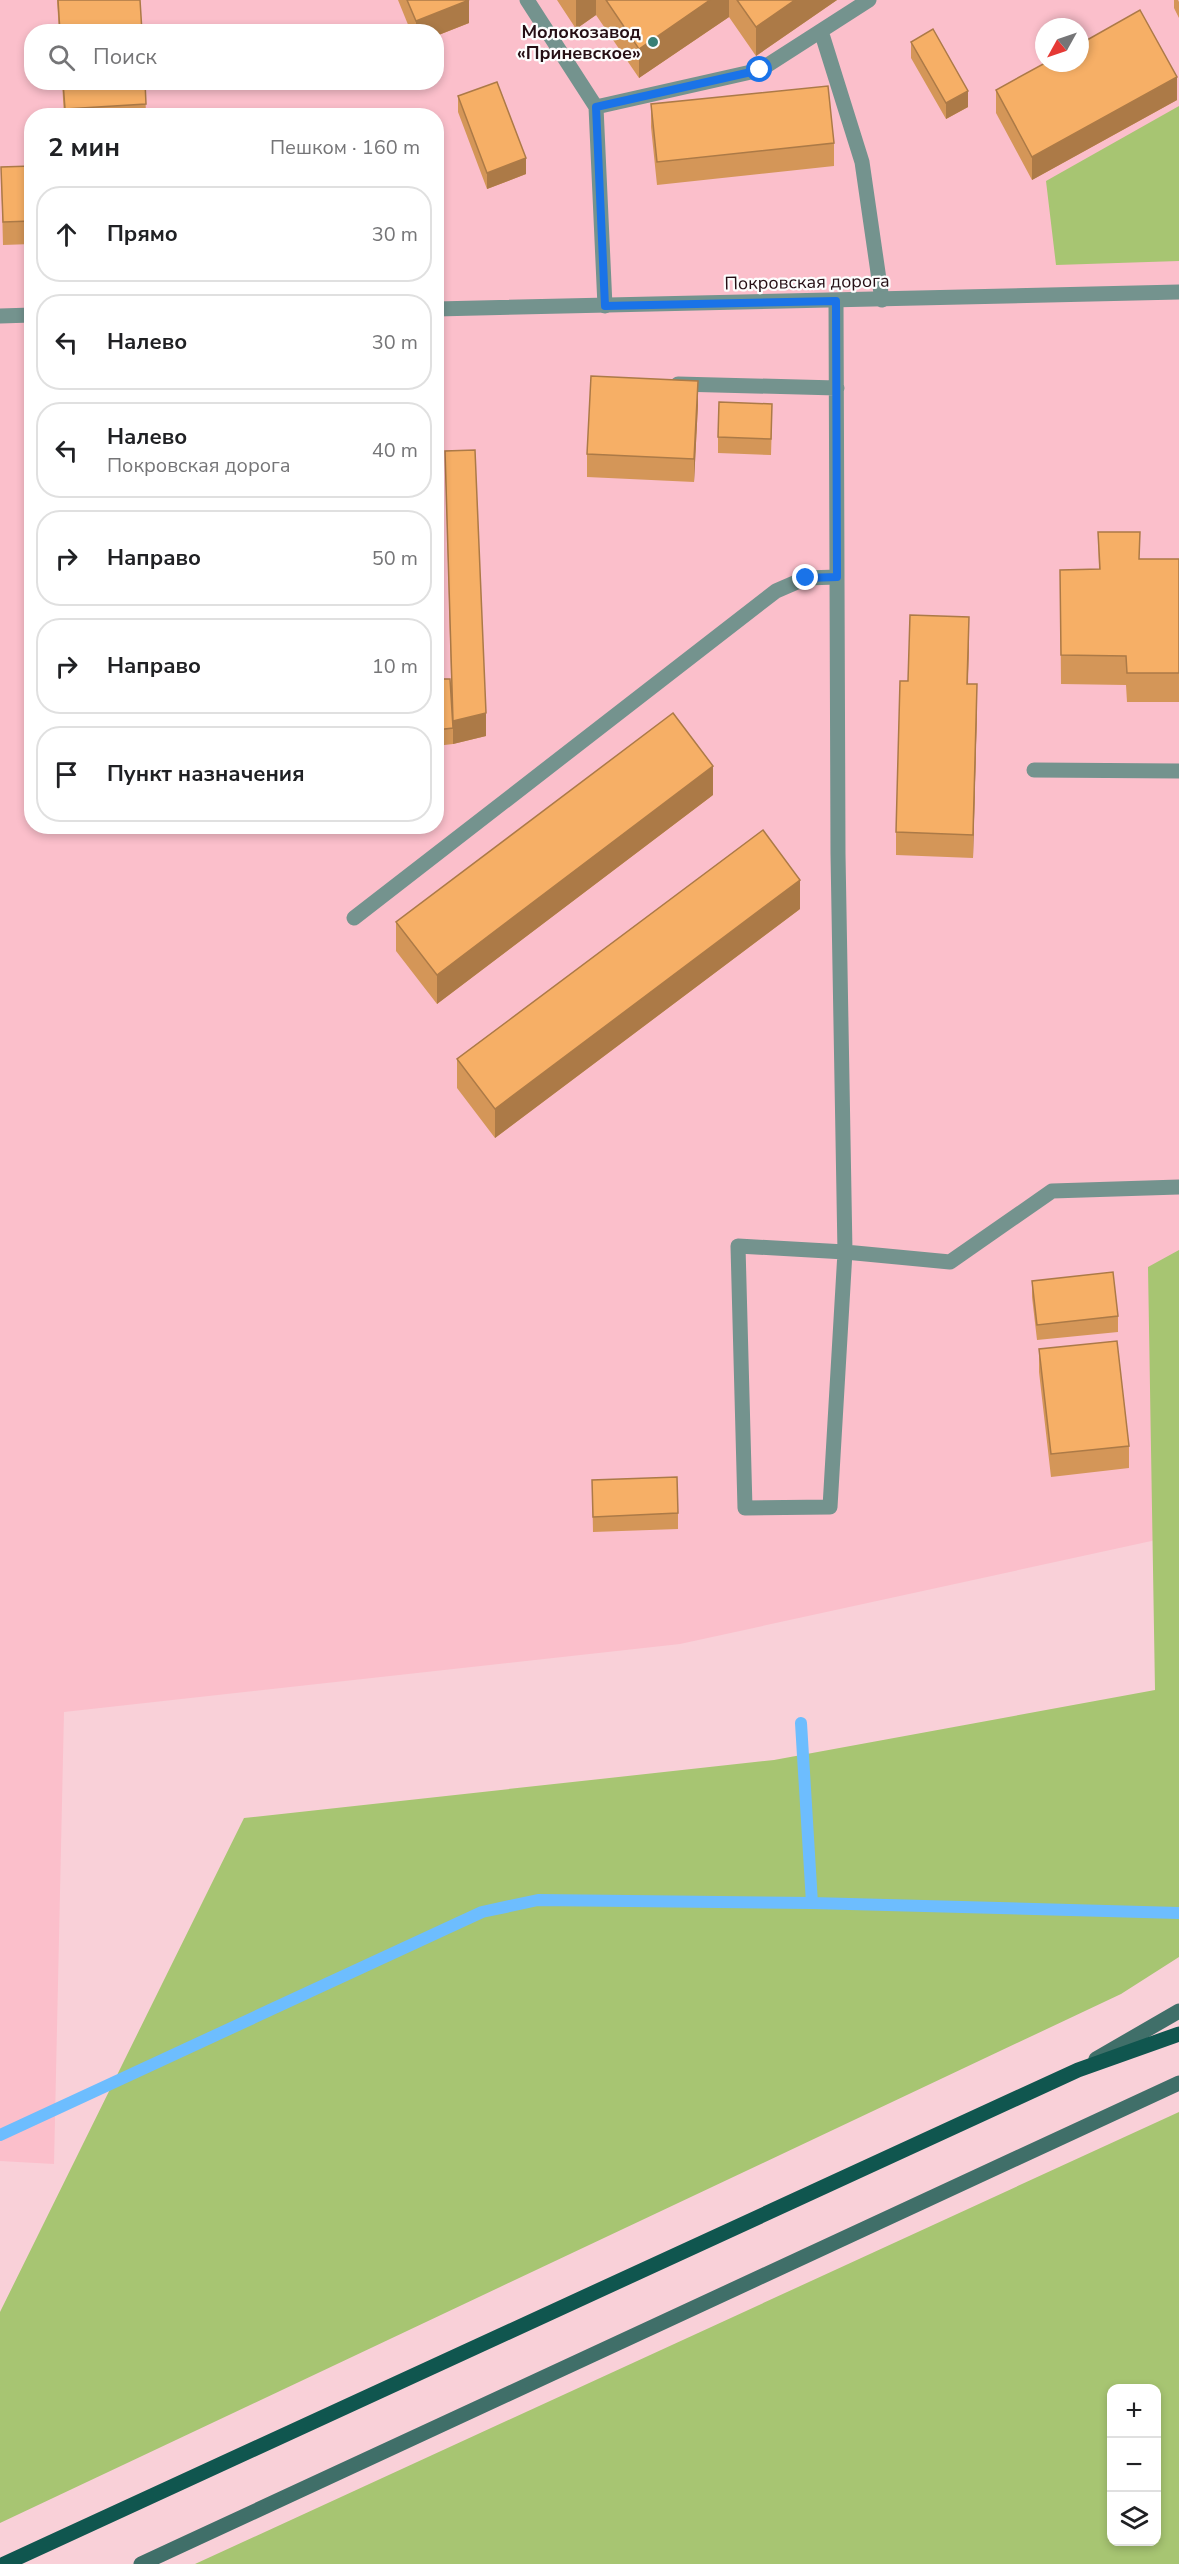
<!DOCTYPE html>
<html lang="ru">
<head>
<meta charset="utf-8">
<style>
  body { margin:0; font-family:"Nunito Sans",sans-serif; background:#f2f2f2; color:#202124 }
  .controls { position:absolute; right:18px; bottom:18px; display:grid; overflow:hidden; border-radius:12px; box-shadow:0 3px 9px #0003 }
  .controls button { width:54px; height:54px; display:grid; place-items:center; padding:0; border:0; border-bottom:2px solid #e0e0e0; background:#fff; color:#202124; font:30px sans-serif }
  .compass { position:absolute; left:1035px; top:18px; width:54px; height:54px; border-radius:50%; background:#fff; box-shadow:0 3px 9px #0003; rotate:230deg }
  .stop { position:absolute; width:18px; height:18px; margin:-14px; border:4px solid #1a73e8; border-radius:50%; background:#fff }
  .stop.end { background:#1a73e8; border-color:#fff; box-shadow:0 2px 6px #0008 }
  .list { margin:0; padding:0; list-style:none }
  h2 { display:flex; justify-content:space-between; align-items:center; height:78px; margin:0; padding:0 24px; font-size:26px }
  h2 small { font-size:20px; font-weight:400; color:#757577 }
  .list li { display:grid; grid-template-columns:39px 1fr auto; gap:18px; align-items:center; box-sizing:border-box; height:96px; margin:0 12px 12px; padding:0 12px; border:2px solid #e0e0e0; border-radius:24px }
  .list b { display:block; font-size:22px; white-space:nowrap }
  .list p { margin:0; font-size:20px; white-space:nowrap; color:#757577 }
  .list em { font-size:20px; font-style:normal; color:#757577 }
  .icon { flex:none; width:33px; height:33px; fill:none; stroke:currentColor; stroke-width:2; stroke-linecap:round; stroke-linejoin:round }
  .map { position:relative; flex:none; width:1179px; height:2564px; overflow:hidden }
  .search { position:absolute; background:#fff; box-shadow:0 3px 9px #0003; left:24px; top:24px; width:420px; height:66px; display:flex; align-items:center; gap:15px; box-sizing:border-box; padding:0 21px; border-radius:24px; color:#757577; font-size:22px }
  .panel { position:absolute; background:#fff; box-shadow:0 3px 9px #0003; left:24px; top:108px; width:420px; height:726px; border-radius:24px }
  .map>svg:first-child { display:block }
  .built { fill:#fbbfcb; fill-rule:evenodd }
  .green { fill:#a7c572; fill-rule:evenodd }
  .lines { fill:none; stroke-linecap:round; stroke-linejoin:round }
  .stream { stroke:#6dbdfe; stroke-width:12 }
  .service { stroke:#74938e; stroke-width:15 }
  .minor { stroke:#74938e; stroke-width:15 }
  .secondary { stroke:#406f69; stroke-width:15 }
  .primary { stroke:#10564f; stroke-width:15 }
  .wall { fill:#d49658 }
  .shaded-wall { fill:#ac7a47 }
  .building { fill:#f6af66; stroke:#ac7a47; stroke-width:1.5 }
  .route { stroke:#1a73e8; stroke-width:8 }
  .poi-dot { fill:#387f76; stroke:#fdfdfd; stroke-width:2 }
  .labels { text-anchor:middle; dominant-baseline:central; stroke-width:4.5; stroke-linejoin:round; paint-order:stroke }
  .poi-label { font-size:18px; font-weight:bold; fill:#260f15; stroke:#fdfdfd; text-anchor:end }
  .street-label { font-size:18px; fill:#260f15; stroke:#fdfdfd }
</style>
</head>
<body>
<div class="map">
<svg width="1179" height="2564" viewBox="0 0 1179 2564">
  <rect width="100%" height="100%" fill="#f9d0d8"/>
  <path class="built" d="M 0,0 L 1179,0 L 1179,1535 L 680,1644 L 64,1712 L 54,2164 L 0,2161 ZM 1044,27 L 1080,27 L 1080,63 L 1044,63 ZM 32,32 L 436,32 L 436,82 L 32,82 ZM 32,116 L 436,116 L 436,826 L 32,826 Z"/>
  <path class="green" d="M 1179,106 L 1179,261 L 1056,265 L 1046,181 Z
    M 1179,1250 L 1179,1957 L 1121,1994 L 0,2523 L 0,2312 L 244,1818 L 774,1760 L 1155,1690 L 1148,1267 Z
    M 1179,2112 L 1179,2564 L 195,2564 ZM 1112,2388 L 1156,2388 L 1156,2542 L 1112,2542 Z"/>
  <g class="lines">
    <path class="stream" d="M 801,1723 L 812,1903
      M 0,2135 L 482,1912 L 538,1900 L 812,1903 L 1179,1913"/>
    <path class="service" d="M 527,0 L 596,107 L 760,70 L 869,0
      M 821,31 L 862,162 L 882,300
      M 596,107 L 605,306
      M 836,301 L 838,854 L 845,1252 L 830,1507 L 745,1508 L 738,1246 L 845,1252 L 950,1262 L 1052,1191 L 1179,1187
      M 678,384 L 837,388
      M 1034,770 L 1179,771
      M 354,918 L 776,591 L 806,578 L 837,577"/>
    <path class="minor" d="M 436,309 L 1179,292
      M 0,316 L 32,315"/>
    <path class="secondary" d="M 1096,2059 L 1179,2011
      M 141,2564 L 1179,2083"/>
    <path class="primary" d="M 4,2564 L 1078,2070 L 1179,2034"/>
  </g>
  <path class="wall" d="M 57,0 L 140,0 L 142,32 L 59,32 Z
    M 398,0 L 469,0 L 469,23 L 436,36 L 436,32 L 411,32 Z
    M 557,0 L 837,0 L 756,56 L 729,17 L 639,78 L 596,15 L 576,29 Z
    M 1174,0 L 1178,0 L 1179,2 L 1179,18 L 1174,8 Z
    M 911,42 L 968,107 L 946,119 L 911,58 Z
    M 62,82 L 145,82 L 146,116 L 64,116 Z
    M 996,90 L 1177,100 L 1032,180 L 996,113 Z
    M 458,96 L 526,174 L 487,189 L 458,112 Z
    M 651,104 L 834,143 L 834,166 L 657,185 L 651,127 Z
    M 32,166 L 32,244 L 3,245 L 1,167 Z
    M 698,404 L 694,482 L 587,477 L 587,454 Z
    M 772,420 L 771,455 L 718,453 L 718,437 Z
    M 445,451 L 486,736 L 453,744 L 436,746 L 436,679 L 452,713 Z
    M 1098,532 L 1140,559 L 1179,559 L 1179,702 L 1127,702 L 1126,685 L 1061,684 L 1060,570 L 1099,569 Z
    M 969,639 L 968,684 L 977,707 L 973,858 L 896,855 L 896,832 L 908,681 Z
    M 713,795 L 437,1004 L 396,951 L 396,922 Z
    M 800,909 L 495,1138 L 457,1088 L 457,1059 Z
    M 1032,1281 L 1118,1316 L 1118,1332 L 1037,1340 L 1032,1297 Z
    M 1039,1349 L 1129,1446 L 1129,1468 L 1051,1477 L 1039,1372 Z
    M 592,1480 L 678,1513 L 678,1529 L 593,1532 Z"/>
  <path class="shaded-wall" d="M 469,0 L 469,23 L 436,36 L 436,32 L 416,32 L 416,21 Z
    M 576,0 L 596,0 L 596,15 L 576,29 Z
    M 710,0 L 729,0 L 729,17 L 639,78 L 639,49 Z
    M 795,0 L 837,0 L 756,56 L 756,27 Z
    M 1177,77 L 1177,100 L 1032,180 L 1032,157 Z
    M 968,91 L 968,107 L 946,119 L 946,103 Z
    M 526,158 L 526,174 L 487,189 L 487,173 Z
    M 698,381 L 698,404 L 694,482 L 694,459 Z
    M 969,617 L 969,639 L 967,707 L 967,684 Z
    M 977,684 L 977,707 L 973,858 L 973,835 Z
    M 486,713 L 486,736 L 453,744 L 453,721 Z
    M 713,766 L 713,795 L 437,1004 L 437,975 Z
    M 800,880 L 800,909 L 495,1138 L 495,1109 Z"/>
  <path class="building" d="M 58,0 L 140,0 L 142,32 L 60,32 Z
    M 407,0 L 469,0 L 416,21 Z
    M 606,0 L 710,0 L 639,49 Z
    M 737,0 L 795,0 L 756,27 Z
    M 1140,10 L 1177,77 L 1032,157 L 996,90 L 1045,63 L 1080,63 L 1080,44 Z
    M 933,29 L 968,91 L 946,103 L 911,42 Z
    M 63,82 L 145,82 L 146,104 L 65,109 Z
    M 497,82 L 526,158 L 487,173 L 458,96 Z
    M 828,86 L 834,143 L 657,162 L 651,104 Z
    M 32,166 L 32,221 L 3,222 L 1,167 Z
    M 591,376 L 698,381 L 694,459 L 587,454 Z
    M 719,402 L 772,404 L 771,439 L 718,437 Z
    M 475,450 L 486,713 L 453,721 L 445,451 Z
    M 1098,532 L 1140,532 L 1139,559 L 1179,559 L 1179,673 L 1127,673 L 1126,656 L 1061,655 L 1060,570 L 1100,569 Z
    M 910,615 L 969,617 L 967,684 L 977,684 L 973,835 L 896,832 L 900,681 L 908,681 Z
    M 436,679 L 450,679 L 453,728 L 436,730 Z
    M 673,713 L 713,766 L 437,975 L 396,922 Z
    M 763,830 L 800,880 L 495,1109 L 457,1059 Z
    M 1113,1272 L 1118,1316 L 1037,1325 L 1032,1281 Z
    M 1117,1341 L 1129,1446 L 1051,1454 L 1039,1349 Z
    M 677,1477 L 678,1513 L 593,1517 L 592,1480 Z"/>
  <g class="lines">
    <path class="route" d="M 760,70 L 596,107 L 605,306 L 836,301 L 837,577 L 806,578"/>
  </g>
  <circle class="poi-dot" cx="653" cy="42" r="6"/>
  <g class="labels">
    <g class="poi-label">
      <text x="641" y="32">Молокозавод<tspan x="641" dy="21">«Приневское»</tspan></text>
    </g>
    <g class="street-label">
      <text transform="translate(807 282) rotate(-1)">Покровская дорога</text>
    </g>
  </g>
</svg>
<div class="controls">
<button>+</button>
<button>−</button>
<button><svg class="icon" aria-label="layers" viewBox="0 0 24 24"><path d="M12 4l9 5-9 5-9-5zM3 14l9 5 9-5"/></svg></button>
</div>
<svg class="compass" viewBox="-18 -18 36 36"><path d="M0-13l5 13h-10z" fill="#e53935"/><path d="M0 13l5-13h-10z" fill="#757577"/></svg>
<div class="stop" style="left:760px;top:70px"></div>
<div class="stop end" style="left:806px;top:578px"></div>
<div class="search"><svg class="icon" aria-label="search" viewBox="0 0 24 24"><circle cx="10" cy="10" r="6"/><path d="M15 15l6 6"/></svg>Поиск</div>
<section class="panel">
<h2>2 мин<small>Пешком · 160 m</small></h2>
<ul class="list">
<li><svg class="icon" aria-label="ahead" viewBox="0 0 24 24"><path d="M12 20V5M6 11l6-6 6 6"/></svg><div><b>Прямо</b></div><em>30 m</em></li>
<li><svg class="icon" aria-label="left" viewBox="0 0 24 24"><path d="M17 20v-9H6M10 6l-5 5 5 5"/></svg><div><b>Налево</b></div><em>30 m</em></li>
<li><svg class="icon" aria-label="left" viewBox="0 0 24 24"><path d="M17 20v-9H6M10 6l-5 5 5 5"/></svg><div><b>Налево</b><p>Покровская дорога</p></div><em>40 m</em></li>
<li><svg class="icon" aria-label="right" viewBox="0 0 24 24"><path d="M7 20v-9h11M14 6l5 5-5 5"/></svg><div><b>Направо</b></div><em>50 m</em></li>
<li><svg class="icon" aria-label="right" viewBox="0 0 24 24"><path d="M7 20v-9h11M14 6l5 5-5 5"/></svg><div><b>Направо</b></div><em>10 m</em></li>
<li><svg class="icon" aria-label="arrive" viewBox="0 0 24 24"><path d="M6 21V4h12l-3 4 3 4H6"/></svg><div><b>Пункт назначения</b></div></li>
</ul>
</section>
</div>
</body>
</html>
